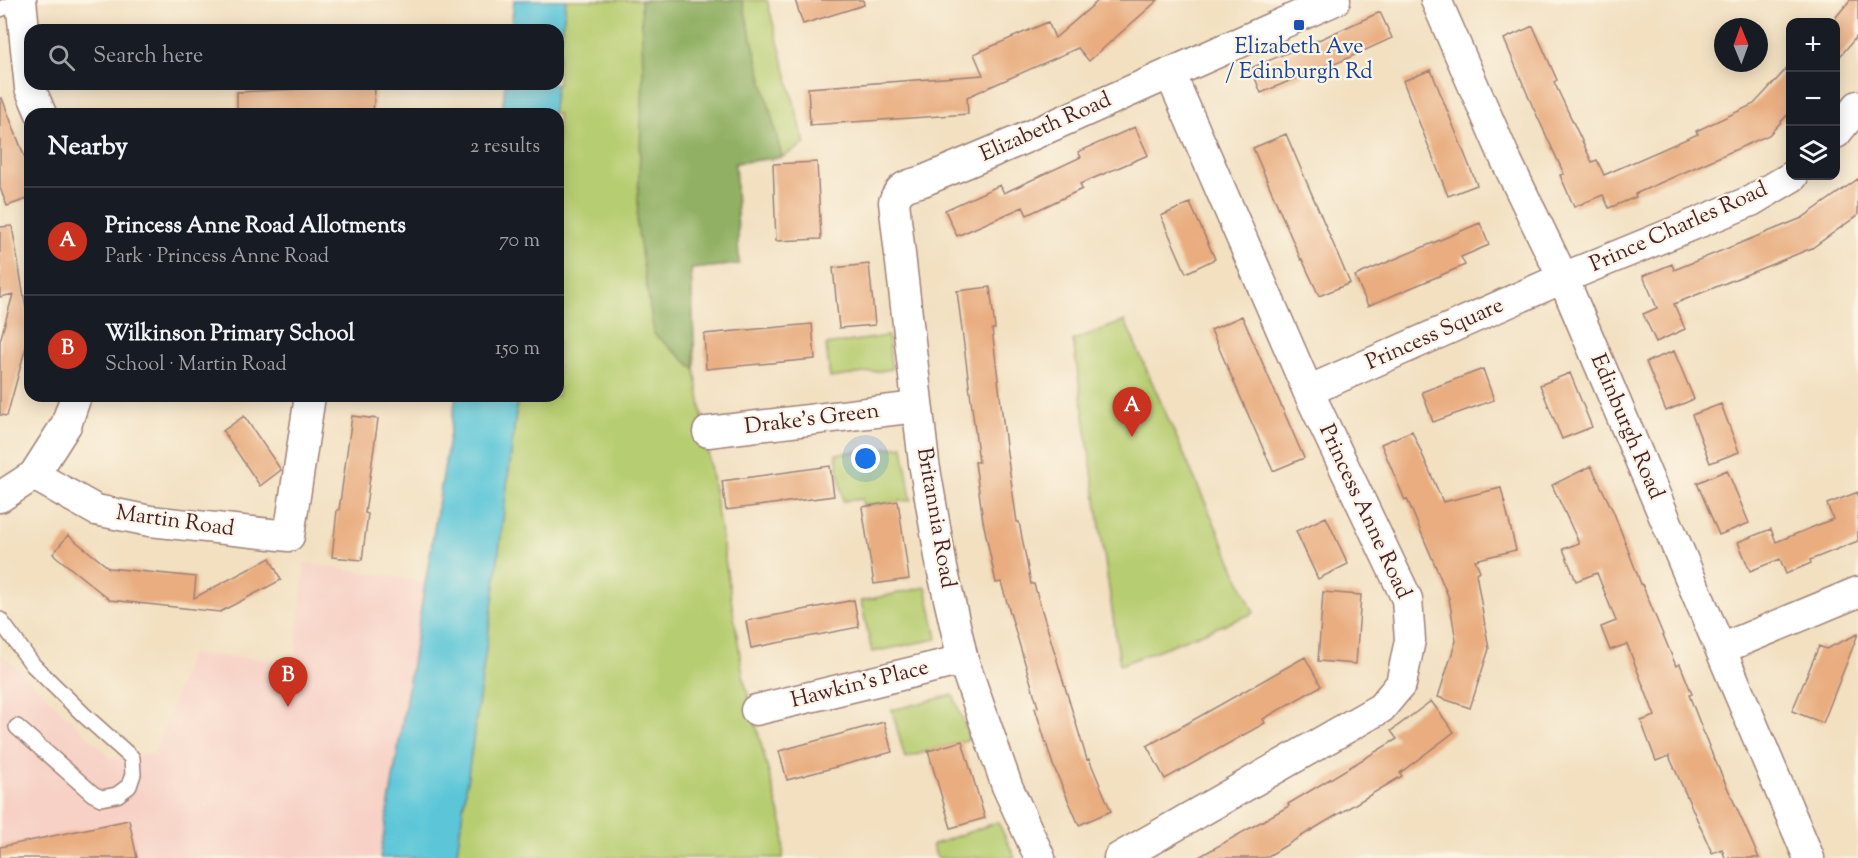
<!DOCTYPE html>
<html lang="en">
<head>
<meta charset="utf-8">
<style>
  body { margin:0; font-family:"Sorts Mill Goudy",serif; background:#242831; color:#f1f3f6 }
  .controls { position:absolute; right:18px; top:18px; display:grid; overflow:hidden; border-radius:12px; box-shadow:0 3px 15px #0003 }
  .controls button { width:54px; height:54px; display:grid; place-items:center; padding:0; border:0; border-bottom:2px solid #363941; background:#171b24; color:#f1f3f6; font:30px sans-serif }
  .compass { position:absolute; left:1714px; top:18px; width:54px; height:54px; border-radius:50%; background:#171b24; box-shadow:0 3px 15px #0003; rotate:359deg }
  .you { position:absolute; left:866px; top:459px; width:21px; height:21px; margin:-15px; border:4px solid #fff; border-radius:50%; background:#1a73e8; box-shadow:0 0 0 9px #1a73e833 }
  .badge { display:grid; place-items:center; width:39px; height:39px; border-radius:50%; background:#c8321e; color:#fff; font-size:20px; font-weight:700 }
  .pin { position:absolute; translate:-50% -50px; filter:drop-shadow(0 2px 3px #0008) }
  .pin::after { content:''; position:absolute; top:32px; width:21px; height:18px; background:inherit; clip-path:polygon(0 0,100% 0,50% 100%) }
  .list { margin:0; padding:0; list-style:none }
  h2 { display:flex; justify-content:space-between; align-items:center; height:78px; margin:0; padding:0 24px; font-size:26px }
  h2 small { font-size:20px; font-weight:400; color:#9ea1a6 }
  .list li { display:grid; grid-template-columns:39px 1fr auto; gap:18px; align-items:center; box-sizing:border-box; height:108px; padding:0 24px; border-top:2px solid #363941 }
  .list b { display:block; font-size:22px; white-space:nowrap }
  .list p { margin:0; font-size:20px; white-space:nowrap; color:#9ea1a6 }
  .list em { font-size:20px; font-style:normal; color:#9ea1a6 }
  .icon { flex:none; width:33px; height:33px; fill:none; stroke:currentColor; stroke-width:2; stroke-linecap:round; stroke-linejoin:round }
  .map { position:relative; flex:none; width:1858px; height:858px; overflow:hidden }
  .search { position:absolute; background:#171b24; box-shadow:0 3px 15px #0003; left:24px; top:24px; width:540px; height:66px; display:flex; align-items:center; gap:15px; box-sizing:border-box; padding:0 21px; border-radius:18px; color:#9ea1a6; font-size:22px }
  .panel { position:absolute; background:#171b24; box-shadow:0 3px 15px #0003; left:24px; top:108px; width:540px; height:294px; border-radius:18px }
  .map>svg:first-child { display:block }
  .built { fill:#f7d1c6 }
  .green { fill:#b7cd71; stroke:#80764e; stroke-width:1.5 }
  .forest { fill:#91b063; stroke:#6e6847; stroke-width:1.5 }
  .water { fill:#5cc6d8; stroke:#537282; stroke-width:1.5 }
  .building { fill:#e9ad80 }
  .lines { fill:none; stroke-linecap:round; stroke-linejoin:round }
  .lane-casing { stroke:#9e8076; stroke-width:18 }
  .street-casing { stroke:#9e8076; stroke-width:33 }
  .lane { stroke:#fff; stroke-width:15 }
  .street { stroke:#fff; stroke-width:30 }
  .transit-dot { fill:#1a4fb4; stroke:#fcf5e5; stroke-width:2 }
  .labels { text-anchor:middle; dominant-baseline:central; stroke-width:4.5; stroke-linejoin:round; paint-order:stroke }
  .transit-label { font-size:22px; fill:#164399; stroke:#fcf5e5 }
  .street-label { font-size:22px; fill:#4a1f2b; stroke:#fcf5e5 }
</style>
</head>
<body>
<div class="map">
<svg width="1858" height="858" viewBox="0 0 1858 858">
  <rect width="100%" height="100%" fill="#fcf5e5"/>
  <filter id="ink" filterUnits="userSpaceOnUse"><feTurbulence type="fractalNoise" baseFrequency=".0167" numOctaves="2"/><feDisplacementMap in="SourceGraphic" scale="12" xChannelSelector="R" yChannelSelector="G"/><feConvolveMatrix kernelMatrix="1 2 1 2 8 2 1 2 1" color-interpolation-filters="sRGB"/></filter>
  <filter id="wash" filterUnits="userSpaceOnUse"><feTurbulence type="fractalNoise" baseFrequency=".008" numOctaves="4" result="noise"/><feDisplacementMap in="SourceGraphic" scale="24" xChannelSelector="R" yChannelSelector="G"/><feGaussianBlur stdDeviation="1.35" result="paint"/><feColorMatrix in="noise" values="0 0 0 0 0 0 0 0 0 0 0 0 0 0 0 0 0 1.4 0 .05"/><feComposite in="paint" operator="in"/></filter>
  <g filter="url(#wash)">
    <rect width="100%" height="100%" fill="#f2e0c1"/>
    <path class="built" d="M 305,563 L 413,580 L 426,584 L 380,858 L 0,858 L 0,652 L 112,759 L 155,753 L 190,654 L 295,661 Z"/>
    <path class="green" d="M 566,0 L 767,0 L 805,144 L 782,157 L 735,163 L 739,264 L 691,269 L 695,369 L 699,395 L 744,680 L 784,830 L 783,858 L 456,858 L 493,600 L 518,396 L 558,396 L 558,114 L 552,114 L 556,84 L 558,84 L 558,64 Z
      M 1125,321 L 1254,613 L 1120,665 L 1073,340 Z
      M 888,336 L 892,369 L 830,378 L 826,345 Z
      M 903,446 L 911,500 L 863,506 L 862,499 L 843,501 L 836,454 Z
      M 926,587 L 937,639 L 872,652 L 861,601 Z
      M 953,695 L 970,739 L 905,758 L 892,710 Z
      M 998,822 L 1015,858 L 937,858 L 932,845 Z"/>
    <path class="forest" d="M 641,0 L 742,0 L 782,157 L 735,163 L 739,264 L 691,269 L 695,369 L 654,334 L 637,226 L 643,73 Z"/>
    <path class="water" d="M 514,0 L 566,0 L 558,64 L 558,30 L 511,30 Z
      M 505,84 L 556,84 L 552,114 L 502,114 Z
      M 456,396 L 518,396 L 493,600 L 456,858 L 380,858 Z"/>
    <g id="blocks">
      <path class="building" d="M 795,0 L 863,0 L 864,5 L 803,24 Z
        M 1099,0 L 1158,0 L 1089,61 L 1078,48 L 967,97 L 968,114 L 810,125 L 808,88 L 983,75 L 974,54 L 1048,22 L 1055,38 Z
        M 1850,0 L 1858,0 L 1858,35 L 1836,61 L 1836,17 Z
        M 1380,12 L 1392,38 L 1335,64 L 1334,62 L 1261,93 L 1251,68 L 1323,38 Z
        M 1533,26 L 1557,80 L 1554,82 L 1592,162 L 1597,160 L 1604,175 L 1698,134 L 1696,131 L 1754,104 L 1791,64 L 1791,111 L 1769,135 L 1635,194 L 1636,197 L 1609,208 L 1603,195 L 1574,207 L 1560,175 L 1564,174 L 1532,105 L 1504,39 Z
        M 1431,70 L 1477,185 L 1448,196 L 1403,81 Z
        M 323,84 L 375,88 L 373,114 L 316,111 L 269,114 L 237,114 L 237,92 L 323,88 Z
        M 0,98 L 2,98 L 30,171 L 30,198 L 7,206 L 0,188 Z
        M 1135,127 L 1148,155 L 1080,184 L 1082,189 L 1027,215 L 1023,207 L 957,236 L 945,210 L 1000,185 L 1004,193 L 1081,157 L 1078,152 Z
        M 1286,134 L 1350,283 L 1319,296 L 1302,259 L 1301,260 L 1253,148 Z
        M 817,162 L 821,239 L 776,241 L 773,164 Z
        M 1858,179 L 1858,215 L 1812,248 L 1674,304 L 1685,329 L 1656,342 L 1643,314 L 1657,308 L 1643,276 L 1672,264 L 1674,270 L 1802,218 Z
        M 1190,203 L 1215,259 L 1186,273 L 1161,216 Z
        M 1480,223 L 1489,245 L 1461,257 L 1465,265 L 1368,306 L 1355,276 Z
        M 12,226 L 28,321 L 30,322 L 30,332 L 7,416 L 0,415 L 0,341 L 13,294 L 0,297 L 0,227 Z
        M 869,264 L 875,325 L 839,328 L 833,268 Z
        M 990,287 L 995,329 L 992,329 L 1006,446 L 1017,522 L 1019,522 L 1031,584 L 1034,584 L 1087,760 L 1089,759 L 1111,811 L 1079,825 L 1053,765 L 1035,708 L 1038,707 L 1001,582 L 996,583 L 983,521 L 975,462 L 979,462 L 957,291 Z
        M 1242,316 L 1304,458 L 1273,471 L 1211,330 Z
        M 812,324 L 815,359 L 706,369 L 704,334 Z
        M 1674,351 L 1694,399 L 1666,411 L 1646,362 Z
        M 1483,369 L 1494,400 L 1433,422 L 1422,392 Z
        M 1570,373 L 1592,427 L 1562,439 L 1540,385 Z
        M 1721,404 L 1739,452 L 1710,463 L 1692,415 Z
        M 244,416 L 281,470 L 260,486 L 223,431 Z
        M 352,416 L 378,419 L 365,513 L 368,514 L 362,560 L 332,557 L 337,510 L 339,510 Z
        M 1412,431 L 1443,502 L 1501,488 L 1516,550 L 1475,560 L 1480,571 L 1476,573 L 1489,649 L 1470,708 L 1438,697 L 1456,641 L 1449,598 L 1407,499 L 1405,500 L 1381,444 Z
        M 830,466 L 834,496 L 726,510 L 722,481 Z
        M 1591,466 L 1614,513 L 1641,584 L 1642,584 L 1676,666 L 1680,664 L 1692,694 L 1689,695 L 1710,749 L 1759,858 L 1725,858 L 1722,849 L 1712,853 L 1669,756 L 1656,761 L 1641,721 L 1655,716 L 1627,644 L 1610,650 L 1601,627 L 1616,621 L 1597,573 L 1576,581 L 1563,549 L 1579,543 L 1552,485 Z
        M 1727,470 L 1749,523 L 1719,535 L 1697,483 Z
        M 1858,492 L 1858,541 L 1810,560 L 1811,563 L 1786,574 L 1780,559 L 1750,571 L 1738,542 L 1771,529 L 1776,542 L 1833,519 L 1827,504 Z
        M 898,501 L 909,579 L 874,584 L 862,507 Z
        M 1326,517 L 1348,564 L 1318,579 L 1296,531 Z
        M 68,535 L 109,568 L 196,577 L 194,598 L 270,558 L 281,580 L 220,612 L 110,600 L 53,554 Z
        M 1323,592 L 1361,595 L 1356,664 L 1318,661 Z
        M 854,600 L 859,627 L 751,648 L 746,621 Z
        M 1858,634 L 1823,723 L 1792,711 L 1819,646 L 1826,649 Z
        M 1305,657 L 1321,686 L 1263,719 L 1265,723 L 1165,779 L 1147,746 Z
        M 1431,701 L 1454,732 L 1400,773 L 1402,776 L 1265,858 L 1197,858 L 1289,806 L 1288,804 L 1397,739 L 1391,731 Z
        M 884,722 L 892,752 L 787,780 L 779,751 Z
        M 962,741 L 985,818 L 951,828 L 928,751 Z
        M 129,820 L 137,858 L 0,858 L 0,847 Z"/>
    </g>
  </g>
  <g filter="url(#ink)">
    <use href="#blocks" fill-opacity="0" stroke="#9e8076" stroke-width="1.5"/>
    <g class="lines">
      <defs>
        <path id="lane" d="M 0,9 L 21,1
          M 0,620 L 33,665 L 84,715 L 132,758 L 133,774 L 129,786 L 117,795 L 101,798 L 93,794 L 17,727"/>
        <path id="street" d="M 21,0 L 30,88 L 41,114
          M 1436,0 L 1505,158 L 1563,278 L 1809,858
          M 1836,133 L 1858,106
          M 1308,391 L 1563,278 L 1751,201 L 1793,176
          M 708,432 L 917,407
          M 34,475 L 96,510 L 150,521 L 289,536 L 310,396
          M 0,497 L 34,475 L 66,425 L 76,396
          M 1721,649 L 1858,592
          M 756,710 L 963,660
          M 1040,858 L 1007,786 L 963,660 L 942,568 L 924,463 L 894,202 C 899,186 908,185 923,181 L 1018,141 L 1335,0
          M 1119,858 L 1381,708 L 1401,684 L 1410,640 L 1407,599 L 1308,391 L 1170,73"/>
      </defs>
      <use href="#lane" class="lane-casing"/>
      <use href="#street" class="street-casing"/>
      <use href="#lane" class="lane"/>
      <use href="#street" class="street"/>
    </g>
  </g>
  <rect class="transit-dot" x="1293" y="19" width="12" height="12" rx="3"/>
  <g class="labels">
    <g class="transit-label">
      <text x="1299" y="48">Elizabeth Ave<tspan x="1299" dy="25">/ Edinburgh Rd</tspan></text>
    </g>
    <g class="street-label">
      <text transform="translate(1046 128) rotate(-24)">Elizabeth Road</text>
      <text transform="translate(1679 228) rotate(-24)">Prince Charles Road</text>
      <text transform="translate(1435 335) rotate(-24)">Princess Square</text>
      <text transform="translate(812 420) rotate(-7)">Drake's Green</text>
      <text transform="translate(1626 427) rotate(67)">Edinburgh Road</text>
      <text transform="translate(1364 512) rotate(65)">Princess Anne Road</text>
      <text transform="translate(935 518) rotate(80)">Britannia Road</text>
      <text transform="translate(175 522) rotate(8)">Martin Road</text>
      <text transform="translate(860 685) rotate(-14)">Hawkin's Place</text>
    </g>
  </g>
</svg>
<div class="controls">
<button>+</button>
<button>−</button>
<button><svg class="icon" aria-label="layers" viewBox="0 0 24 24"><path d="M12 4l9 5-9 5-9-5zM3 14l9 5 9-5"/></svg></button>
</div>
<svg class="compass" viewBox="-18 -18 36 36"><path d="M0-13l5 13h-10z" fill="#e53935"/><path d="M0 13l5-13h-10z" fill="#9ea1a6"/></svg>
<div class="you"></div>
<div class="pin badge" style="left:1132px;top:437px">A</div>
<div class="pin badge" style="left:288px;top:707px">B</div>
<div class="search"><svg class="icon" aria-label="search" viewBox="0 0 24 24"><circle cx="10" cy="10" r="6"/><path d="M15 15l6 6"/></svg>Search here</div>
<section class="panel">
<h2>Nearby<small>2 results</small></h2>
<ul class="list">
<li><span class="badge">A</span><div><b>Princess Anne Road Allotments</b><p>Park · Princess Anne Road</p></div><em>70 m</em></li>
<li><span class="badge">B</span><div><b>Wilkinson Primary School</b><p>School · Martin Road</p></div><em>150 m</em></li>
</ul>
</section>
</div>
</body>
</html>
